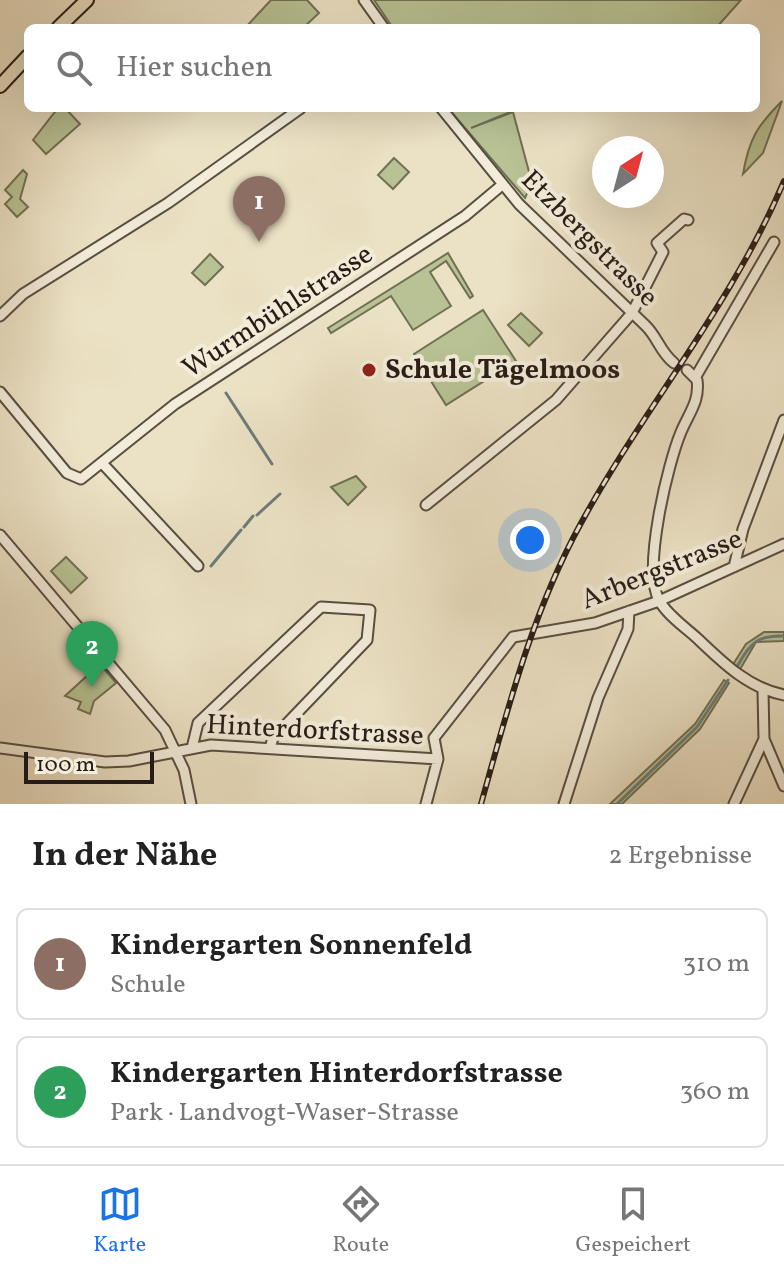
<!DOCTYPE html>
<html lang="de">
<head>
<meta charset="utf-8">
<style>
  body { margin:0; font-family:Vollkorn,serif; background:#f6f6f6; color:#222 }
  .compass { position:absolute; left:592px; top:136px; width:72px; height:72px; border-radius:50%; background:#fff; box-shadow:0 8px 32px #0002; rotate:36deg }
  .scale { position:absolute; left:24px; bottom:20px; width:130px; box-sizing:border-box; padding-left:8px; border:4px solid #281d16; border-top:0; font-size:22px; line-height:28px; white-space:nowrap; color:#281d16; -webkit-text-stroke:6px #f2ecd9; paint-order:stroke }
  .you { position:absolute; left:530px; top:540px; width:28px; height:28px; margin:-20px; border:6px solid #fff; border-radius:50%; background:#1a73e8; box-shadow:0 0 0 12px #1a73e833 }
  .badge { display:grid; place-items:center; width:52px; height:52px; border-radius:50%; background:#1a73e8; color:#fff; font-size:26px; font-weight:700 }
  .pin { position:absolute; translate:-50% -66px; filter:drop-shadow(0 2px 4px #0008) }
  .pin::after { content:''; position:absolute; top:42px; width:28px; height:24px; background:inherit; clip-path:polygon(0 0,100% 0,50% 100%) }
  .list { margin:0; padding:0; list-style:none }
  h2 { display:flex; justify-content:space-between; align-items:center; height:104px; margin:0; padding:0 32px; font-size:34px }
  h2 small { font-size:26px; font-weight:400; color:#767676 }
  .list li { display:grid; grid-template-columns:52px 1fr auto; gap:24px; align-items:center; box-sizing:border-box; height:112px; margin:0 16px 16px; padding:0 16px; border:2px solid #e0e0e0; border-radius:12px }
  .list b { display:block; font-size:30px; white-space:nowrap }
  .list p { margin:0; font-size:26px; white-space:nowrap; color:#767676 }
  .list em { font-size:26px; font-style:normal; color:#767676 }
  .icon { flex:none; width:44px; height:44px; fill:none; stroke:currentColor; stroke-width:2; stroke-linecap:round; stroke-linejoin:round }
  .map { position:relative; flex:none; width:784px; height:804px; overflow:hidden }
  .search { position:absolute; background:#fff; box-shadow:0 8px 32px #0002; left:24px; right:24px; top:24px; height:88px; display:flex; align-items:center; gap:20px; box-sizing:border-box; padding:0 28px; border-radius:12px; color:#767676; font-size:30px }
  .sheet { height:360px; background:#fff }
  nav { display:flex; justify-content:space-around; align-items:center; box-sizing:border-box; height:112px; border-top:2px solid #e0e0e0; background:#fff; font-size:22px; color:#767676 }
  nav a { display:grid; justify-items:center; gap:4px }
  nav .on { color:#1a73e8 }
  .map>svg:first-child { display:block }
  .green { fill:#b8c294; stroke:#707055; stroke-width:2 }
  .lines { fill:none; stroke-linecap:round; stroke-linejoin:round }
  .stream { stroke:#6d7c7a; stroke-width:3 }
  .minor-casing { stroke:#594e42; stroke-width:13 }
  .major-casing { stroke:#281d16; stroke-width:16 }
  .minor { stroke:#f2ecd9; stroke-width:9 }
  .major { stroke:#ebe1c4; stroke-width:12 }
  .rail-casing { stroke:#281d16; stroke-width:6 }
  .rail { stroke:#f2ecd9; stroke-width:3; stroke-dasharray:9; stroke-linecap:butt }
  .poi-dot { fill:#8f2418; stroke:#f2ecd9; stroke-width:3 }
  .labels { text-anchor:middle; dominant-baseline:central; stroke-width:8; stroke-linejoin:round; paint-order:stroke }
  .street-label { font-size:28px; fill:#281d16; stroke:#f2ecd9 }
  .poi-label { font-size:28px; font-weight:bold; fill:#281d16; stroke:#f2ecd9; text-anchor:start }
</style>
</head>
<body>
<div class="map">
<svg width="784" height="804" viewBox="0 0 784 804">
  <rect width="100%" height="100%" fill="#ebe1c4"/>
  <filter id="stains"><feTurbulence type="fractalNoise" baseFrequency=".0025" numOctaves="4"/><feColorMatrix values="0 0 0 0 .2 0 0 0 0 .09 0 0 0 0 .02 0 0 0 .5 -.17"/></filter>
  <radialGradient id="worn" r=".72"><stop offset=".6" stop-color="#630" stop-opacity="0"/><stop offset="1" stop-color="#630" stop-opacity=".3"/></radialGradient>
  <path class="green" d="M 271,0 L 307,0 L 319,13 L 303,28 L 245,28 Z
    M 374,0 L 741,0 L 716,28 L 393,28 Z
    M 782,101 L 763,153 L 743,174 C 749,139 757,126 782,101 Z
    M 58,108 L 65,108 L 80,124 L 46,154 L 33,140 Z
    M 448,108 L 520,108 L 471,128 L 513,112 L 532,183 L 525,198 Z
    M 394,158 L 409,172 L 393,189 L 378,175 Z
    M 23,170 L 27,174 L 20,199 L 28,207 L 17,217 L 5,204 L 12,197 L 5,190 Z
    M 448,253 L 473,296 L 470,298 L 446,261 L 430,272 L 451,306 L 413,330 L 391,296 L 331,333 L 328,328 Z
    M 210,254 L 223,267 L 205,285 L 192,273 Z
    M 483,310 L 516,361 L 446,405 L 414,354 Z
    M 521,313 L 542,333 L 529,346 L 508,325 Z
    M 356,476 L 366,487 L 348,505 L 331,487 Z
    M 66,557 L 87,578 L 71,593 L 51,571 Z
    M 764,632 L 784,632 L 784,641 L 756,642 L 739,671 L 732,666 L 746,644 Z
    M 100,664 L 116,683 L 94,701 L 90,714 L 78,709 L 81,702 L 65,696 Z
    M 724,680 L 729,683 L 700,729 L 622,804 L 610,804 L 695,724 Z"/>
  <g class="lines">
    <path class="stream" d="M 226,393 L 272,464
      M 257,515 L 280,494
      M 244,527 L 253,516
      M 211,566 L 241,530
      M 738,665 C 750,643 758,635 784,636
      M 617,804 L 697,727 L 728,680"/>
    <defs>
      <path id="minor" d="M 364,0 L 384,28
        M 441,108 L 519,204 L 646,326 C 658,338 660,352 674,363
        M 0,316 L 23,294 L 168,203 L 301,108
        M 687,370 L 697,380 C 700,401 689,413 681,432 C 668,463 642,570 659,600 C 666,614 686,628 698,639 C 724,664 749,688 784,695
        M 695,378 L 774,242
        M 0,392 L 67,473 L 81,479 L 175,404 L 465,216 L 502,185
        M 102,463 L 198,566
        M 426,505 L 556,400 L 632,313 L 663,252 L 657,243 L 684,219 L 688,220
        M 0,535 L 165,730 L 184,770 L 191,804
        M 734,567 L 743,529 L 784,420
        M 764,739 L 784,786
        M 0,748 L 105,762 L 129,761 L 211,745 L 438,759
        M 192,748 L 198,723 L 321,607 L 370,610 L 367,640 L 273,738 L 270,748
        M 426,804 L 438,759 L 434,738 L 513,637 L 595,623 L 659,601 L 784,544
        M 564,804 L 598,698 L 628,629 L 629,611
        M 734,804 L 764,739 L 763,691"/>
      <path id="major" d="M 58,28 L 87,0
        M 0,86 L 28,56"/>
    </defs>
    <use href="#minor" class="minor-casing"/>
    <use href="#major" class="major-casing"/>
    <use href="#minor" class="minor"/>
    <use href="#major" class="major"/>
    <defs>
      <path id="rail" d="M 481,804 C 508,708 532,613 580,525 C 644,407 732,305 784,181"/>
    </defs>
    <use href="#rail" class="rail-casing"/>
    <use href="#rail" class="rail"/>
  </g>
  <circle class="poi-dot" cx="369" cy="370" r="8"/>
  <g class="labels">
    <g class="street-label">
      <text transform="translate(589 239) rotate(45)">Etzbergstrasse</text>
      <text transform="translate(278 312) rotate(-33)">Wurmbühlstrasse</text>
      <text transform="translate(662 570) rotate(-22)">Arbergstrasse</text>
      <text transform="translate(315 731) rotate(3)">Hinterdorfstrasse</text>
    </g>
    <g class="poi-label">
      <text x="385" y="370">Schule Tägelmoos</text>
    </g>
  </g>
  <rect width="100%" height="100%" filter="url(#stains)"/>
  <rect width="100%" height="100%" fill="url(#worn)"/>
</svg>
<svg class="compass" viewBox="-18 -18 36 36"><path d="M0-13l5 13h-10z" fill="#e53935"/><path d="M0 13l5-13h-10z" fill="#767676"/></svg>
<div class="scale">100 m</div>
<div class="you"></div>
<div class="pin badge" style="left:259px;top:242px;background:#8d6e63">1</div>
<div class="pin badge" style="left:92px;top:687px;background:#2e9e5b">2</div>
<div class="search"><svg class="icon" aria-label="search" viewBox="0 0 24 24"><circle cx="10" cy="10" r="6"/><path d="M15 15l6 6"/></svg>Hier suchen</div>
</div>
<section class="sheet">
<h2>In der Nähe<small>2 Ergebnisse</small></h2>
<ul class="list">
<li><span class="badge" style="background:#8d6e63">1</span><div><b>Kindergarten Sonnenfeld</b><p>Schule</p></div><em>310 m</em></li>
<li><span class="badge" style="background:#2e9e5b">2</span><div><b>Kindergarten Hinterdorfstrasse</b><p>Park · Landvogt-Waser-Strasse</p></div><em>360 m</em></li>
</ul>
</section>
<nav>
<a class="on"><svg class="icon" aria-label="map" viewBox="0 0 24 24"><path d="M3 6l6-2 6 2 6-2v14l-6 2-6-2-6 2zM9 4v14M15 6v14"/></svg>Karte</a>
<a><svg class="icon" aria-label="directions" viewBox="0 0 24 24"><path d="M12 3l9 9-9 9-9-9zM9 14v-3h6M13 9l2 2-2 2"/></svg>Route</a>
<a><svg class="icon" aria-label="saved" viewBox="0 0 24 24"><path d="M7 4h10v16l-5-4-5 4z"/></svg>Gespeichert</a>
</nav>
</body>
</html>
